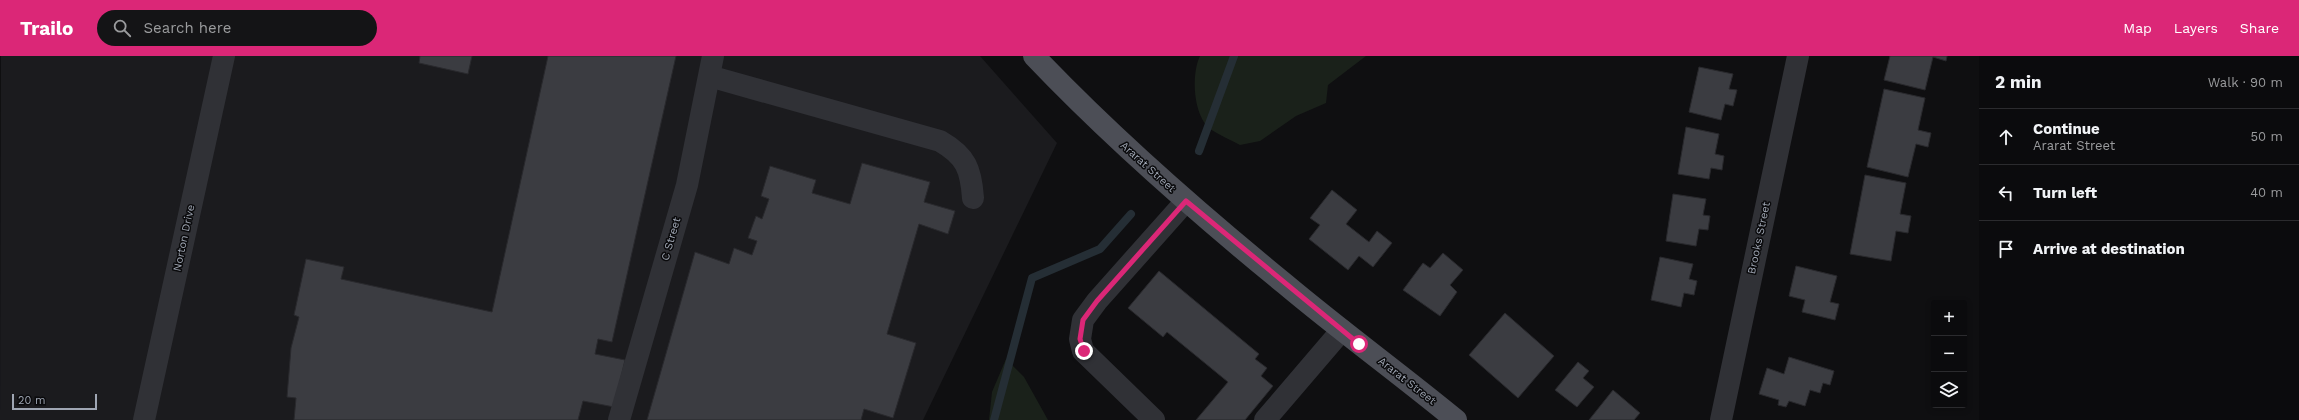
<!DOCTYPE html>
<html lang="en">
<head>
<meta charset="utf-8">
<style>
  body { margin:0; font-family:"Work Sans",sans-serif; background:#141416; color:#f1f3f6 }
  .controls { position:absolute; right:12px; bottom:12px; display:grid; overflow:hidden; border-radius:4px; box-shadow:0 2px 6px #0003 }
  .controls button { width:36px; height:36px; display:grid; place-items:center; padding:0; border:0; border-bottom:1px solid #2b2b2e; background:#0b0b0d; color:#f1f3f6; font:20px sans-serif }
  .scale { position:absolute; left:12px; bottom:10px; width:85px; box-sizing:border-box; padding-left:4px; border:2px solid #9fa6b3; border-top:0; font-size:11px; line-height:14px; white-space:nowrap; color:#9fa6b3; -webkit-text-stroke:3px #0a0a0c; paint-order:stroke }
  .stop { position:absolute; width:12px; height:12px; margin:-9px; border:3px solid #db2777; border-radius:50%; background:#fff }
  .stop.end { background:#db2777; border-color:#fff; box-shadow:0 1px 4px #0008 }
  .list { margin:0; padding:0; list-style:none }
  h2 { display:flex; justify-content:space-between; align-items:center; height:52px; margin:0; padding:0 16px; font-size:17px }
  h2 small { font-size:13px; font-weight:400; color:#9a9b9d }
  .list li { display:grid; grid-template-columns:26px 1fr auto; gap:12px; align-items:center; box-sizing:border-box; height:56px; padding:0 16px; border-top:1px solid #2b2b2e }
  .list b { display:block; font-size:15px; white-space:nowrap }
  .list p { margin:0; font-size:13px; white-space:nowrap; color:#9a9b9d }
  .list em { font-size:13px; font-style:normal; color:#9a9b9d }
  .icon { flex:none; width:22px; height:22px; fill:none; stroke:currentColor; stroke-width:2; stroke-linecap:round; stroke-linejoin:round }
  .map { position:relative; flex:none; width:1979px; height:364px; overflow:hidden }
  header { display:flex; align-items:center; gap:24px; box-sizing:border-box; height:56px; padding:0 20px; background:#db2777; color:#fff }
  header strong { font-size:19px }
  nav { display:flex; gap:22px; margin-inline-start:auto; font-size:14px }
  .search { width:280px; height:36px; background:#141416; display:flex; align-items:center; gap:10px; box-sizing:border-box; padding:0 14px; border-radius:22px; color:#9a9b9d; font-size:15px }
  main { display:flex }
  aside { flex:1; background:#0b0b0d }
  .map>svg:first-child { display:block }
  .built { fill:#1b1b1e }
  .green { fill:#1a211a }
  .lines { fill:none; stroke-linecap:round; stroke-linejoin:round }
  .stream { stroke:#252e35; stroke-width:8 }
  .building { fill:#3b3c41; stroke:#29292d }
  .minor { stroke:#303136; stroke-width:22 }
  .major { stroke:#4c4e56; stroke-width:22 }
  .route { stroke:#db2777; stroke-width:5 }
  .labels { text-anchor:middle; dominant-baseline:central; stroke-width:3; stroke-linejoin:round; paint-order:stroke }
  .street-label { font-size:11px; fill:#9fa6b3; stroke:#0a0a0c }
</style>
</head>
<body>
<header>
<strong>Trailo</strong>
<div class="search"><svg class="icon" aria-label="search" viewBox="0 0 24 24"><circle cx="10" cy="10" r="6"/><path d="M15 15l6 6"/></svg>Search here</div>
<nav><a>Map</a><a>Layers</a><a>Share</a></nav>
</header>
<main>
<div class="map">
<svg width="1979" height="364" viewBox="0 0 1979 364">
  <rect width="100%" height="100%" fill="#0f0f11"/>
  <path class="built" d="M 1,0 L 980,0 L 1057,87 L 923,364 L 0,364 Z"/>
  <path class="green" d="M 1200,0 L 1366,0 L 1328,29 L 1326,47 L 1296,60 L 1260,85 L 1240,89 C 1231,84 1219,79 1210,73 C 1193,59 1191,18 1200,0 Z
    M 1006,303 L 1024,321 L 1048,364 L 989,364 L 992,336 Z"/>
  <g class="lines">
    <path class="stream" d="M 1199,95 L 1234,0
      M 994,364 L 1032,222 L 1100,193 L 1131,158"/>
  </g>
  <path class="building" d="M 420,0 L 472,0 L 468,18 L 419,7 Z
    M 548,0 L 676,0 L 612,286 L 598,283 L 595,298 L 625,304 L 614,351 L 583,345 L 578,364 L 294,364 L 296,342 L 287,341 L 291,292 L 299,261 L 294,259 L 306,203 L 344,211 L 341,223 L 492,256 Z
    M 1890,0 L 1947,0 L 1946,5 L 1933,1 L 1925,34 L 1884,24 Z
    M 1699,11 L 1733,18 L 1729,33 L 1737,34 L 1733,50 L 1725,48 L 1721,64 L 1689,56 Z
    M 1884,33 L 1925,42 L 1918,74 L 1931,77 L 1928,91 L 1916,88 L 1908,121 L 1867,111 Z
    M 1686,71 L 1719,78 L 1715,98 L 1724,100 L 1722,114 L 1711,112 L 1709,123 L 1678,118 Z
    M 862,107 L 930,126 L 924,146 L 955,155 L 948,178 L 919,168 L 887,278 L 916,287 L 893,362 L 864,353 L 861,364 L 647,364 L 695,196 L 729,208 L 734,192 L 752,199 L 757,185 L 748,182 L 756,160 L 762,163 L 769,143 L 761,140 L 770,110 L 816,124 L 812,137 L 850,148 Z
    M 1865,119 L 1906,127 L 1900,158 L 1911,160 L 1908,177 L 1896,175 L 1891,205 L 1850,198 Z
    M 1332,134 L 1357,154 L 1346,168 L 1369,186 L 1377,175 L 1392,187 L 1373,211 L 1359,200 L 1348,214 L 1309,183 L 1320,169 L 1310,162 Z
    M 1673,138 L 1706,143 L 1703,159 L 1710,160 L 1708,174 L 1699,173 L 1696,190 L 1666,185 Z
    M 1443,197 L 1463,214 L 1450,229 L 1457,236 L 1440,260 L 1403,234 L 1423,207 L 1430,212 Z
    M 1660,201 L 1693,208 L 1689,223 L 1697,225 L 1694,239 L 1684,237 L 1681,251 L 1651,244 Z
    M 1796,210 L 1837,220 L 1830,246 L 1839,248 L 1835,264 L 1802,256 L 1805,244 L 1789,240 Z
    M 1159,215 L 1259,298 L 1255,303 L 1267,312 L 1261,320 L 1273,330 L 1245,364 L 1196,364 L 1228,326 L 1167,276 L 1163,281 L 1128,252 Z
    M 1505,257 L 1554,300 L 1518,342 L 1469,299 Z
    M 1789,301 L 1834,315 L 1830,329 L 1823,327 L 1820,337 L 1810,334 L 1805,350 L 1789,345 L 1786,351 L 1778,349 L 1779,344 L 1759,338 L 1767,312 L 1784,318 Z
    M 1578,306 L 1589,315 L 1583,322 L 1594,331 L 1577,351 L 1555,334 Z
    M 1613,334 L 1640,357 L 1634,364 L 1589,364 Z"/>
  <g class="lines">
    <path class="minor" d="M 709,20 L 940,85 C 966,100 971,113 973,142
      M 144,364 L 224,0
      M 619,364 L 687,129 L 713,0
      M 1154,364 L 1083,295 L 1080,283 L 1083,264 L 1097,245 L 1186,145
      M 1265,364 L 1342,274
      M 1721,364 L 1798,0"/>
    <path class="major" d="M 1034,0 C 1112,82 1198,157 1285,228 C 1341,275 1400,318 1456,364"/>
  </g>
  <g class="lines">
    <path class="route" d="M 1084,295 L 1080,283 L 1083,264 L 1097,245 L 1186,145 L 1359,288"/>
  </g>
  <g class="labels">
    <g class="street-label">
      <text transform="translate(1148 111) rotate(42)">Ararat Street</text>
      <text transform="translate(184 182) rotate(-78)">Norton Drive</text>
      <text transform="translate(1759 182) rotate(-78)">Brooks Street</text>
      <text transform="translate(671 183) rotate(-74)">C Street</text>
      <text transform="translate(1407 325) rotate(38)">Ararat Street</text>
    </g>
  </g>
</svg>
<div class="controls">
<button>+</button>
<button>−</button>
<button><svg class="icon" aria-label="layers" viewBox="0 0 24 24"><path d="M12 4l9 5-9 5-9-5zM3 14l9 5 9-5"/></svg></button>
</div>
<div class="scale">20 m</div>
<div class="stop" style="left:1359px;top:288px"></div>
<div class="stop end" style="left:1084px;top:295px"></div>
</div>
<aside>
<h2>2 min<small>Walk · 90 m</small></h2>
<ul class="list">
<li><svg class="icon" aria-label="ahead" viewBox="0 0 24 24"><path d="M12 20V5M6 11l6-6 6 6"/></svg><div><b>Continue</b><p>Ararat Street</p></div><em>50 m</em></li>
<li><svg class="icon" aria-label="left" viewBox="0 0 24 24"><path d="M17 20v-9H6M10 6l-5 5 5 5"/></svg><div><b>Turn left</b></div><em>40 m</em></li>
<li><svg class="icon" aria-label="arrive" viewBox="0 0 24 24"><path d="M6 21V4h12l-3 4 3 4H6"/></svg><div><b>Arrive at destination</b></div></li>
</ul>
</aside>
</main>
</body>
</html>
